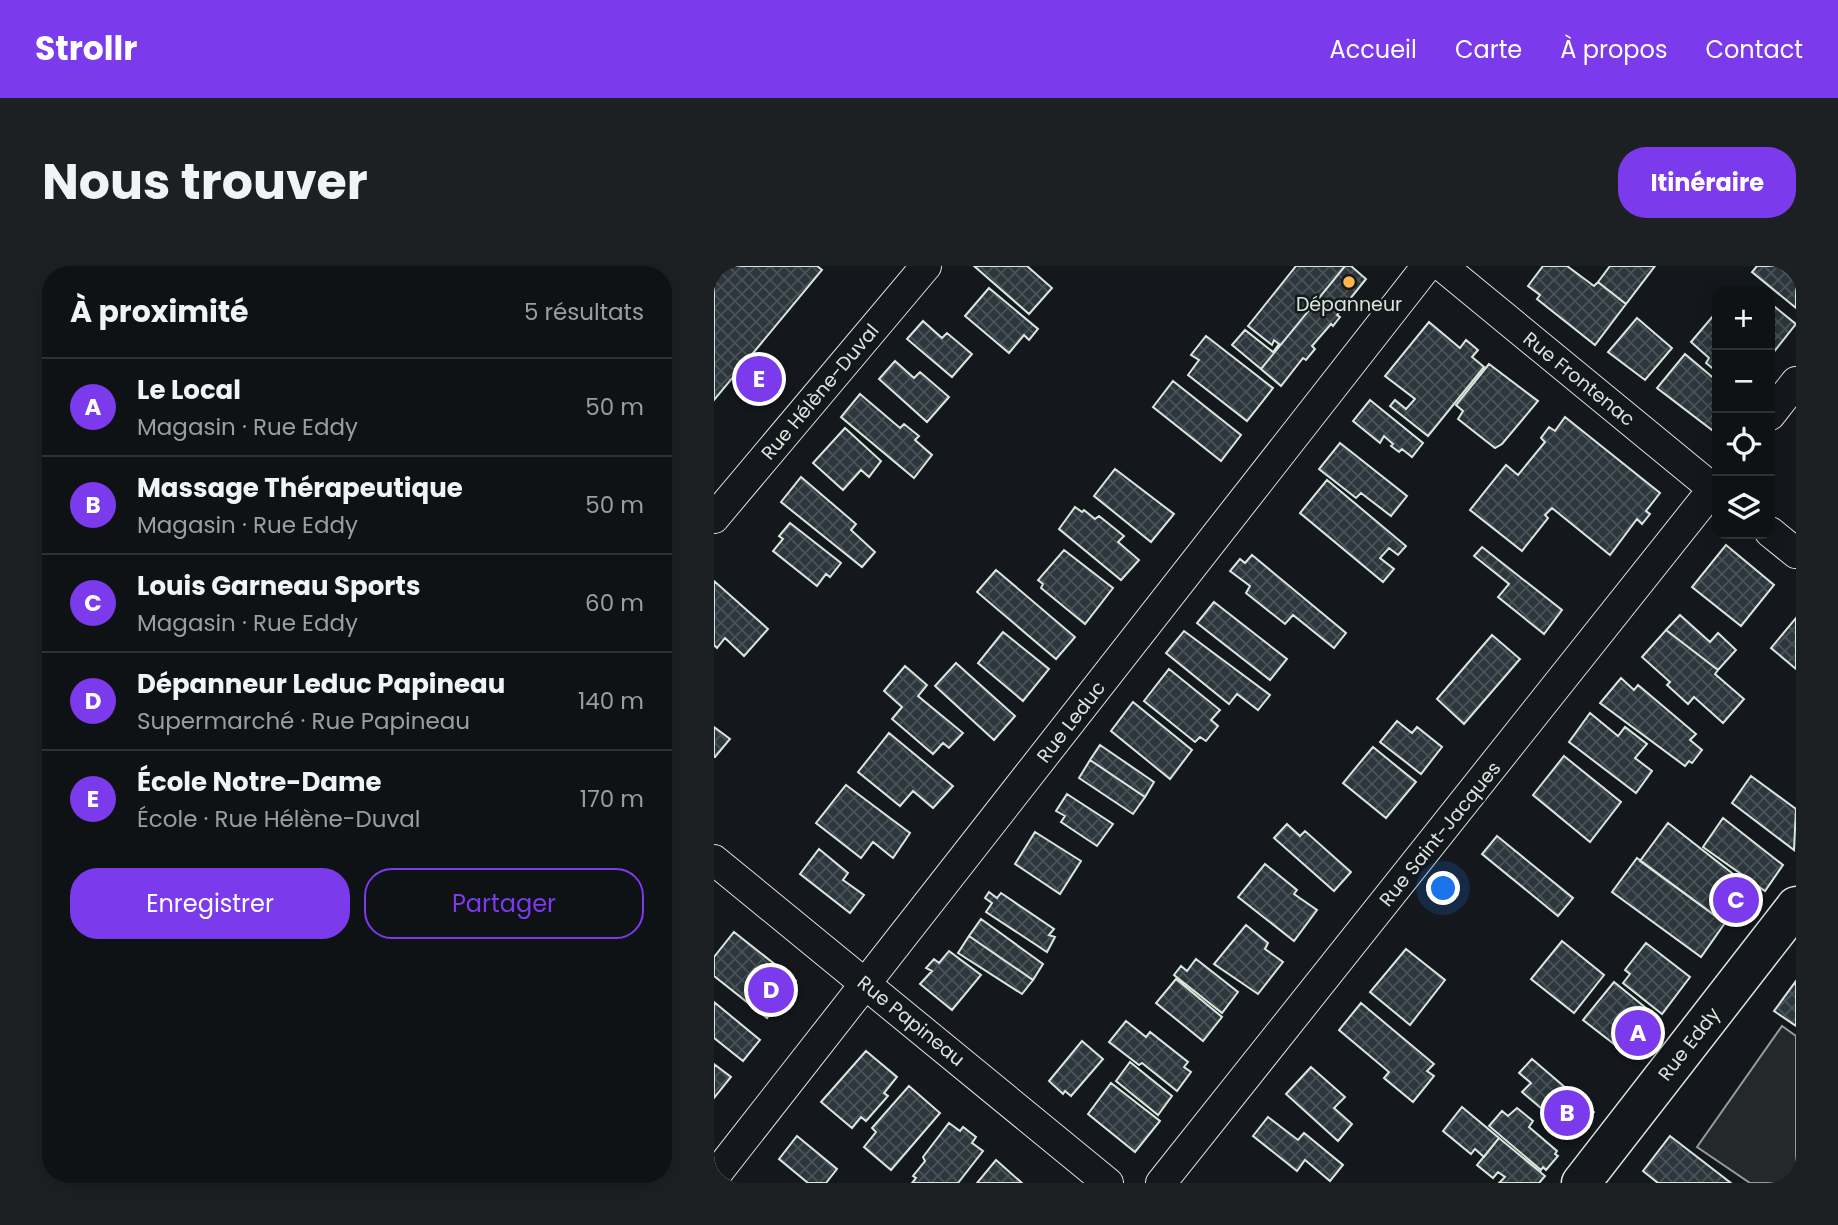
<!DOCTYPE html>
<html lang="fr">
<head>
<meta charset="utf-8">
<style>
  body { margin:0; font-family:Poppins,sans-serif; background:#1d2022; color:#f1f3f6 }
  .controls { position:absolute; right:21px; top:21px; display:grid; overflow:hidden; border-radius:14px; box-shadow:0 4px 18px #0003 }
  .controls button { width:63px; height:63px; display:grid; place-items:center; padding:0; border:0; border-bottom:2px solid #2f3234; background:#0f1215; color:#f1f3f6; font:35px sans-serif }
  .you { position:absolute; left:730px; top:623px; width:24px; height:24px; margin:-18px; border:5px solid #fff; border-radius:50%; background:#1a73e8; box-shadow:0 0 0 10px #1a73e833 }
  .badge { display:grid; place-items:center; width:46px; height:46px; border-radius:50%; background:#7c3aed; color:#fff; font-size:23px; font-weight:700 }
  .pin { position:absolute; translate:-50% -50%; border:4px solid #fff; box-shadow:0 2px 7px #0006 }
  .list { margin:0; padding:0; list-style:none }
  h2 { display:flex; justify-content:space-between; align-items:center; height:91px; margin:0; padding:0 28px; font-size:30px }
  h2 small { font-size:23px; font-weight:400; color:#9b9ea0 }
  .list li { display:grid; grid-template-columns:46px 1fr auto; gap:21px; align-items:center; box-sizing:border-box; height:98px; padding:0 28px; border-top:2px solid #2f3234 }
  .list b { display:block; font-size:26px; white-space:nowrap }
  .list p { margin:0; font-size:23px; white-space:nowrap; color:#9b9ea0 }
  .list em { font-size:23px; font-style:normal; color:#9b9ea0 }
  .actions { display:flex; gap:14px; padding:21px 28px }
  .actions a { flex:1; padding:16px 0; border:2px solid #7c3aed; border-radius:28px; text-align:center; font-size:24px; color:#7c3aed }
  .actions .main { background:#7c3aed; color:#fff }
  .icon { flex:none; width:38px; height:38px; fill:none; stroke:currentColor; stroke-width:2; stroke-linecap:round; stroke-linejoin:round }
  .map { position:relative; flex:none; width:1082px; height:917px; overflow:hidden; border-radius:28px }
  header { display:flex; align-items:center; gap:42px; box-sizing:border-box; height:98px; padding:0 35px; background:#7c3aed; color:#fff }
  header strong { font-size:33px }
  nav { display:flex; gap:38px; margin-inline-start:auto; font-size:24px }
  .intro { display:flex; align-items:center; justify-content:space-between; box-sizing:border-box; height:168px; padding:0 42px }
  h1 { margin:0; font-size:49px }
  .button { padding:18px 32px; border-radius:28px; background:#7c3aed; color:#fff; font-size:24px; font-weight:700 }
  main { display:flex; gap:42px; padding:0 42px }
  aside { flex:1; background:#0f1215; border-radius:28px; box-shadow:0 4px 18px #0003 }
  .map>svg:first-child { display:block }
  .parking { fill:#24282b; stroke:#939e99; stroke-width:2 }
  .building { fill:url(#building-cross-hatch); stroke:#d8e6dc; stroke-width:2 }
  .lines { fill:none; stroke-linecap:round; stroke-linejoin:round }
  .minor-casing { stroke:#d8e6dc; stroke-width:32 }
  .secondary-casing { stroke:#d8e6dc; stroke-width:41 }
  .minor { stroke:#14181c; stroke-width:30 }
  .secondary { stroke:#14181c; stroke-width:38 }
  .poi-dot { fill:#ffb74d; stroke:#14181c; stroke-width:2.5 }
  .labels { text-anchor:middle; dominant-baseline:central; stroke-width:5; stroke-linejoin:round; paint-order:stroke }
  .poi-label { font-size:19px; fill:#d8e6dc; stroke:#14181c }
  .street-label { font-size:19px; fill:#d8e6dc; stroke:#14181c }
</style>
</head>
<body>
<header>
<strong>Strollr</strong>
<nav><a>Accueil</a><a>Carte</a><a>À propos</a><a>Contact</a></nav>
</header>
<div class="intro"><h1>Nous trouver</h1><a class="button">Itinéraire</a></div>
<main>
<aside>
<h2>À proximité<small>5 résultats</small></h2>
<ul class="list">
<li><span class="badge">A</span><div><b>Le Local</b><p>Magasin · Rue Eddy</p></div><em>50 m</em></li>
<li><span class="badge">B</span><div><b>Massage Thérapeutique</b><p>Magasin · Rue Eddy</p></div><em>50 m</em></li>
<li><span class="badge">C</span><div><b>Louis Garneau Sports</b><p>Magasin · Rue Eddy</p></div><em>60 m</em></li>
<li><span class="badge">D</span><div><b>Dépanneur Leduc Papineau</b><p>Supermarché · Rue Papineau</p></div><em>140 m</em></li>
<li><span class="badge">E</span><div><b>École Notre-Dame</b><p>École · Rue Hélène-Duval</p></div><em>170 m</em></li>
</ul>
<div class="actions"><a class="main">Enregistrer</a><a>Partager</a></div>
</aside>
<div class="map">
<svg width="1082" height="917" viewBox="0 0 1082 917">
  <defs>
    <pattern id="building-cross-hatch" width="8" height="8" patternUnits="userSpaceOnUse" patternTransform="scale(1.75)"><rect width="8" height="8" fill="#2c363c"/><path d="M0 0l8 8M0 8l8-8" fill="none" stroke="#4a5358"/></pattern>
  </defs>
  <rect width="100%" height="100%" fill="#14181c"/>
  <path class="parking" d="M 1068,760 L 1082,770 L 1082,917 L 1036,917 L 983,881 Z"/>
  <path class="building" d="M 0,0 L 103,0 L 108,4 L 0,134 Z
    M 260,0 L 313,0 L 338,22 L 315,48 Z
    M 582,0 L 631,0 L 547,103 L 518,79 L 531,64 L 559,86 L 565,78 L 560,74 L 558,79 L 534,60 Z
    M 631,0 L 637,0 L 652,13 L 623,49 L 626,51 L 619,60 L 617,58 L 598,80 L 601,83 L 592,94 L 589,92 L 567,120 L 547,103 Z
    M 829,0 L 853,0 L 880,20 L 884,16 L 912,38 L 881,79 L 823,33 L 826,29 L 814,20 Z
    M 896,0 L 941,0 L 912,38 L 884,16 Z
    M 1043,0 L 1082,0 L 1082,42 L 1038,6 Z
    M 275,22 L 324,63 L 315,74 L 310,69 L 295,87 L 251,50 Z
    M 1056,37 L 1082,58 L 1059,87 L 1056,84 Z
    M 999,50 L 1003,54 L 1003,106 L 992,97 L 995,92 L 977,76 Z
    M 923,52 L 958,82 L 931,114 L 894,86 Z
    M 209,55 L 228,72 L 233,67 L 258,88 L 238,111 L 193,73 Z
    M 715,56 L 746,82 L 752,74 L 764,84 L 758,91 L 770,101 L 714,170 L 676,140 L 681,134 L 692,143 L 701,133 L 671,110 Z
    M 492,70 L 559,122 L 533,155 L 474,109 L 485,94 L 477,89 Z
    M 971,88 L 1003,115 L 1003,158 L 998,164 L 943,122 Z
    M 181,95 L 200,112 L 206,106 L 235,131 L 213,156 L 165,113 Z
    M 775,98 L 824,135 L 788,178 L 781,182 L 744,153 L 749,145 L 742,139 Z
    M 459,115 L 527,169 L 507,195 L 439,141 Z
    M 146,128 L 186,162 L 190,158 L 205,170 L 201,174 L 218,189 L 200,212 L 127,151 Z
    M 656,134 L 709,177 L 698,191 L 688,183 L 685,186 L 677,180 L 679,178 L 670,170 L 666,177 L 639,155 Z
    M 851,151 L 946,227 L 932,245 L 936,248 L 928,258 L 923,253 L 896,289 L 838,242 L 831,249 L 834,252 L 808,285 L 756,244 L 792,199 L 804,209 L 831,176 L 827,172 L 835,161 L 841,165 Z
    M 131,162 L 167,195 L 155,211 L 147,204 L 129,224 L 99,197 Z
    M 626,177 L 693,230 L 677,250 L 647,227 L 642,232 L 605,203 Z
    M 401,203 L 460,248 L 437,276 L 380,230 Z
    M 87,211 L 142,258 L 137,264 L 161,286 L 148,301 L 67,236 Z
    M 613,214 L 692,280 L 684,289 L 675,282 L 666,292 L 680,303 L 669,316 L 586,247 Z
    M 361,241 L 368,246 L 370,244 L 381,253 L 385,250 L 410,270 L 404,276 L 425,294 L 407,314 L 345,263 Z
    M 76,257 L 127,297 L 116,311 L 112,308 L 103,320 L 59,285 L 69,273 L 65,270 Z
    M 1012,279 L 1060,319 L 1027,360 L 978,321 Z
    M 768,281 L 848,344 L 830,368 L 784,331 L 795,318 L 760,290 Z
    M 350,284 L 399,322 L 371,358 L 327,322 L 329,318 L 324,314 Z
    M 538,289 L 632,367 L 620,382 L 579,349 L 571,358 L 532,327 L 536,320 L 516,305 L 526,293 L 531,297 Z
    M 282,304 L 361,371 L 342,393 L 263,326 Z
    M 0,315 L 54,363 L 30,390 L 11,372 L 3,382 L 0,379 Z
    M 500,336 L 573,393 L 556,414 L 483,357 Z
    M 966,349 L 996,376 L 1004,367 L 1022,384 L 1004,404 L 952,364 Z
    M 1082,352 L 1082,403 L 1057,382 Z
    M 952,364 L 1004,404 L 1001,408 L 1030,433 L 1009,457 L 980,431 L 974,438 L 953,419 L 956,416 L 928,391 Z
    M 470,365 L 556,429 L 544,444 L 523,428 L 515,438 L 452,387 Z
    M 289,366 L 335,403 L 309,435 L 264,397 Z
    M 778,369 L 806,393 L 750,458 L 723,433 Z
    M 242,397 L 301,450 L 280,474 L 221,420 Z
    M 191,400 L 213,419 L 204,430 L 249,467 L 235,482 L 229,477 L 219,488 L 178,453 L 188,441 L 170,425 Z
    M 455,403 L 506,444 L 497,454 L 504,460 L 492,475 L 486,471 L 481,476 L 430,435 Z
    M 907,412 L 920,424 L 924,419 L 982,468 L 976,474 L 988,484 L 978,497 L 975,495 L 971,500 L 886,437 Z
    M 419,436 L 478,484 L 456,513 L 397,465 Z
    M 876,447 L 904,470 L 911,461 L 933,478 L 921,492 L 938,505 L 922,527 L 855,476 Z
    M 683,455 L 698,467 L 703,461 L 728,481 L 707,508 L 666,476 Z
    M 0,461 L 16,473 L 1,491 L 0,491 Z
    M 175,467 L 239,520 L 219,542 L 199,525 L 186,540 L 144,506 Z
    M 386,479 L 440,516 L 431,531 L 376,494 Z
    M 659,481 L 702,516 L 672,552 L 629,517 Z
    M 850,490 L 907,536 L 876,576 L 819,529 Z
    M 376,494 L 431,531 L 419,548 L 365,512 Z
    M 1037,510 L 1082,543 L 1080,584 L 1018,537 Z
    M 132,519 L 196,567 L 179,592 L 159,576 L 147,592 L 102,557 Z
    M 353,528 L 399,558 L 383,580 L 347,556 L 351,550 L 342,545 Z
    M 1009,552 L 1069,599 L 1051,625 L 989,581 Z
    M 954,557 L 1037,622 L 1011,657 L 926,595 Z
    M 573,558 L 586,570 L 591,565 L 637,606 L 620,625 L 560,572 Z
    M 321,566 L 367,595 L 346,628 L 301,598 Z
    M 783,570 L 859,632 L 844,650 L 768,588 Z
    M 105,583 L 134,607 L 129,614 L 150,629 L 136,647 L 86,608 Z
    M 923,592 L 1011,657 L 987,691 L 898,626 Z
    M 551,598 L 583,624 L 580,628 L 603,644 L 580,675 L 524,631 Z
    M 275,626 L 283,632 L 287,627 L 340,663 L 335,669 L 341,671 L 333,686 L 272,646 L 278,637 L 271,632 Z
    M 267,653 L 329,698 L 319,714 L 255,670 Z
    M 532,659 L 554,677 L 551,683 L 569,696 L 544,728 L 500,698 Z
    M 20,666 L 82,715 L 53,752 L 0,710 L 0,691 Z
    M 255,670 L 319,714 L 308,728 L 244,687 Z
    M 848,675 L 890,709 L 860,747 L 817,713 Z
    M 932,677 L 976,711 L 948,748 L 909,717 L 916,708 L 911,704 Z
    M 692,683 L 731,714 L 696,759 L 656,726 Z
    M 235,685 L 267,709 L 238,744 L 206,718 L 218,705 L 212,702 L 220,693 L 225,697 Z
    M 482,693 L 524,726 L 508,747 L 460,709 L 467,700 L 473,705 Z
    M 462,713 L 508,751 L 489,775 L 442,737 Z
    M 1082,715 L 1082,760 L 1060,745 Z
    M 900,716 L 943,751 L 913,788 L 869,754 Z
    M 0,736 L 46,774 L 29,795 L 0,772 Z
    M 647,737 L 720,798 L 713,805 L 720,810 L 699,836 L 670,812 L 675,806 L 625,764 Z
    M 412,755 L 432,771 L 436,766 L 474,796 L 470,801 L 477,806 L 463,825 L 428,797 L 425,799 L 395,776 Z
    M 368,775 L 389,793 L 357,830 L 351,825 L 349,828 L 335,815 Z
    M 152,785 L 183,811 L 170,827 L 174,830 L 152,855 L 147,851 L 138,862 L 107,836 Z
    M 818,793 L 880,846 L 860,870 L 808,826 L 817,817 L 805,807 Z
    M 416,796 L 458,830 L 444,849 L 402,815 Z
    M 0,798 L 17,811 L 0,832 Z
    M 597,801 L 631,831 L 620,842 L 638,858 L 624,875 L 572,828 Z
    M 397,817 L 446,855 L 421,886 L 374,848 Z
    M 195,820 L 226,847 L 177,904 L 150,881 L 162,866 L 158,862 Z
    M 748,841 L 785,872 L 770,891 L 761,883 L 757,888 L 729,865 Z
    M 803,842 L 819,855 L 815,861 L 843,885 L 841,888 L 844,890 L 832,904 L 829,901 L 827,904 L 775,860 L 788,845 L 794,850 Z
    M 554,851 L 584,874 L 590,867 L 629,899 L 616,915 L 591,894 L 583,905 L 539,870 Z
    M 235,857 L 246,865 L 249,861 L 262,871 L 258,877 L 269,885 L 244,917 L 198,917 L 202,912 L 199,910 L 211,895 L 209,891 Z
    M 83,870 L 123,903 L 112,917 L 94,917 L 65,893 Z
    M 956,870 L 1017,917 L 944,917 L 929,905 Z
    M 785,872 L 831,910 L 825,917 L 785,917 L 791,911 L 784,906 L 779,912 L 763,899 Z
    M 282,894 L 308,917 L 263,917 Z"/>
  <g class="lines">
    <defs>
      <path id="minor" d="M 728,0 L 1003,226
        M 1056,149 L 1082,116
        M 0,252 L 212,0
        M 1056,266 L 1082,287
        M 0,594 L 394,917
        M 0,911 L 713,0
        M 447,917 L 1003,218"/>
      <path id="secondary" d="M 867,917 L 1082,640"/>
    </defs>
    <use href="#minor" class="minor-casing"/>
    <use href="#secondary" class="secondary-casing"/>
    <use href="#minor" class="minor"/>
    <use href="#secondary" class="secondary"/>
  </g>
  <circle class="poi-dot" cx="635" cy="16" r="7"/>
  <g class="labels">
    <g class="poi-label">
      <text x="635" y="38">Dépanneur</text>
    </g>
    <g class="street-label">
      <text transform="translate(865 113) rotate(39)">Rue Frontenac</text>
      <text transform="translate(106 126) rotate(-50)">Rue Hélène-Duval</text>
      <text transform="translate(357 456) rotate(-52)">Rue Leduc</text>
      <text transform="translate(726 568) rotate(-51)">Rue Saint-Jacques</text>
      <text transform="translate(197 755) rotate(39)">Rue Papineau</text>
      <text transform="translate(975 778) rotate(-52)">Rue Eddy</text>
    </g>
  </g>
</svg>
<div class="controls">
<button>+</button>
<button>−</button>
<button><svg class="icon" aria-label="locate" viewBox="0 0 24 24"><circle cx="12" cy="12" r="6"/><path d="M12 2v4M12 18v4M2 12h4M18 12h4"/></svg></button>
<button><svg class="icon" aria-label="layers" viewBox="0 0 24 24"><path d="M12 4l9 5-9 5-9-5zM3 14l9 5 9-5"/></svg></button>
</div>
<div class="you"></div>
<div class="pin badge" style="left:924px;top:767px">A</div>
<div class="pin badge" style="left:853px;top:847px">B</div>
<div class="pin badge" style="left:1022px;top:634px">C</div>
<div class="pin badge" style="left:57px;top:724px">D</div>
<div class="pin badge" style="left:45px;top:113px">E</div>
</div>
</main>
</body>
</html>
